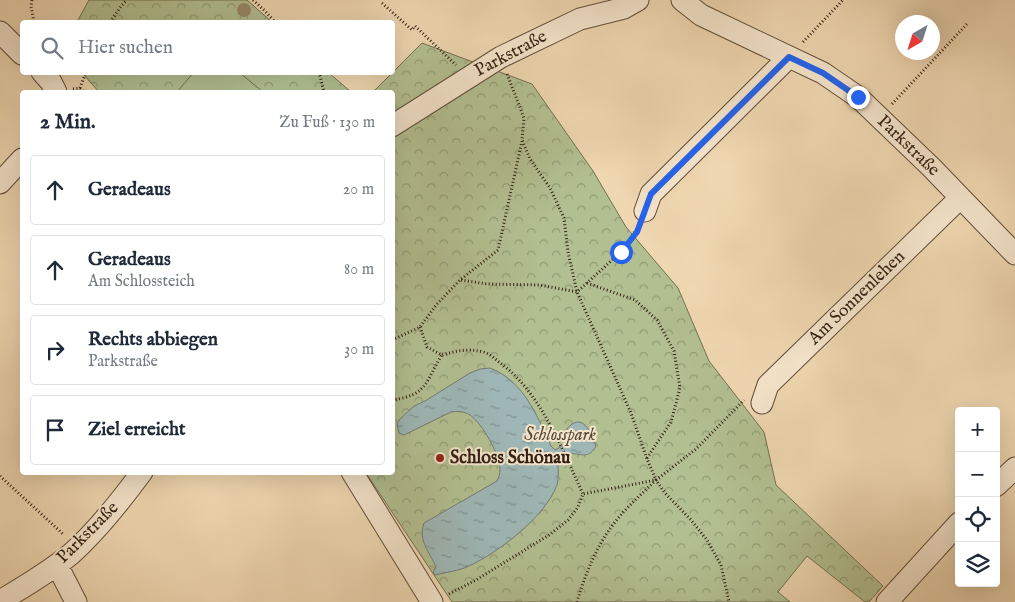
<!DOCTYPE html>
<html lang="de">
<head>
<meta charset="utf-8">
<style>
  body { margin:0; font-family:"IM FELL English",serif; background:#f2f2f3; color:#1f2937 }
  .controls { position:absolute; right:15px; bottom:15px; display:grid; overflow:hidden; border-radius:5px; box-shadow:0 5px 20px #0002 }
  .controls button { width:45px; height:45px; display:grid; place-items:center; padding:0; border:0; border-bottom:1px solid #e0e1e3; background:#fff; color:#1f2937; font:25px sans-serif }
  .compass { position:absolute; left:895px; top:15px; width:45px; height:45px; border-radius:50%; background:#fff; box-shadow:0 5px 20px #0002; rotate:219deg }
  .stop { position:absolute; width:15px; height:15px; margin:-11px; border:4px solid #2563eb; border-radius:50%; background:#fff }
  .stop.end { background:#2563eb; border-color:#fff; box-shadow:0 1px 5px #0008 }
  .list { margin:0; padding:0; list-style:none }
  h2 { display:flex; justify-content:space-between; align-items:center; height:65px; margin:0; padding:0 20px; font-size:21px }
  h2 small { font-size:16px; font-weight:400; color:#747a83 }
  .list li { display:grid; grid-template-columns:32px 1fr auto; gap:15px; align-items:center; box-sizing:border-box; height:70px; margin:0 10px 10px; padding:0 10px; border:1px solid #e0e1e3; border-radius:5px }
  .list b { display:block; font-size:19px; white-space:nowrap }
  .list p { margin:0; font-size:16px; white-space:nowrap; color:#747a83 }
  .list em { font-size:16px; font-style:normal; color:#747a83 }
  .icon { flex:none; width:28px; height:28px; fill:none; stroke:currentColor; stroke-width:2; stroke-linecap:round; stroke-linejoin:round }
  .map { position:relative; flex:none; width:1015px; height:602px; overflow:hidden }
  .search { position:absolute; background:#fff; box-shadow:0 5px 20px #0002; left:20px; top:20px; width:375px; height:55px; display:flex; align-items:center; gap:12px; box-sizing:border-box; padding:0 18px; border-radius:5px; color:#747a83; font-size:19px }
  .panel { position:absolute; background:#fff; box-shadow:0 5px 20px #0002; left:20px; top:90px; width:375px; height:385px; border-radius:5px }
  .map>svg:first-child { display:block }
  .park { fill:url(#park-crowns); stroke:#727052 }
  .pitch { fill:#b2bf91; stroke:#727052 }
  .water { fill:url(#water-ripples); stroke:#737b75 }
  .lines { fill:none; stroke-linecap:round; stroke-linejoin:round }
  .street-casing { stroke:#624e3a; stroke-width:23 }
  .path { stroke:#332013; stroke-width:3; stroke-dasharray:1 2.5; stroke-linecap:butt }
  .street { stroke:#f5e5cc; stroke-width:21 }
  .tree { fill:#99886b }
  .route { stroke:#2563eb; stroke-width:6 }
  .poi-dot { fill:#8f2418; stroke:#f5e5cc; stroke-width:2 }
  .labels { text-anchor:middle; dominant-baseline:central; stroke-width:4; stroke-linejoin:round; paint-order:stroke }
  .street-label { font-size:18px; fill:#332013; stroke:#f5e5cc }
  .park-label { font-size:18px; font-style:italic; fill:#534832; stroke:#f5e5cc }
  .poi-label { font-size:18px; font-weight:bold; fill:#332013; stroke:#f5e5cc; text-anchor:start }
</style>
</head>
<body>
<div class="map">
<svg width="1015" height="602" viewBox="0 0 1015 602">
  <defs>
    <pattern id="park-crowns" width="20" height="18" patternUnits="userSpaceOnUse" patternTransform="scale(1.25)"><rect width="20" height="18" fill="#b2bf91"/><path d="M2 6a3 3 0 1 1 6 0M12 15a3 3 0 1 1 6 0" fill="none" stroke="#919b75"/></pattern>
    <pattern id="water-ripples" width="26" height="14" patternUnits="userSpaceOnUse" patternTransform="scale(1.25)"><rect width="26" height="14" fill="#9eb7b6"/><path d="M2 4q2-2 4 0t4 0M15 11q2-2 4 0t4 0" fill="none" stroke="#819493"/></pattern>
  </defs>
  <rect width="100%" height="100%" fill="#efd7b1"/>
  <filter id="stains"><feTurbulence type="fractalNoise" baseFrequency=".004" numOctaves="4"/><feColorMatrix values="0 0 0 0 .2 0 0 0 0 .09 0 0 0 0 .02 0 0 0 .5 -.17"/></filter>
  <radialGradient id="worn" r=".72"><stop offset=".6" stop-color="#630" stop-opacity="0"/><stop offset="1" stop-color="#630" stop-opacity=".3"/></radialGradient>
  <path class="park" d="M 89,0 L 247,0 L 272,22 L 77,22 Z
    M 422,43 L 532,84 L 593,171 L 626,227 L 678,288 L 709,361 L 764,432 L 776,485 L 883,586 L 869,602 L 865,602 L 807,556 L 778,592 L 790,602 L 452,602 L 366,473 L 392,472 L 392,92 L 373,92 Z
    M 83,73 L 329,73 L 351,92 L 99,92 L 84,75 Z"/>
  <path class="pitch" d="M 194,72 L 240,73 L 263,92 L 177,92 Z"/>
  <path class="water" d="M 490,368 C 524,381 537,416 551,446 L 555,450 L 566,444 L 566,430 C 582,410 591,432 596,446 C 590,458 582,455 570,453 L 558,462 C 558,469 559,478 557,485 C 545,517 499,552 469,566 C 458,571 447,572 435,575 L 433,572 L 436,567 C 429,551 418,541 424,523 L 497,481 C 499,477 500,474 500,469 C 500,455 482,423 470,415 C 463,411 458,411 451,412 L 404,435 L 399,433 L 397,424 L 399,420 L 414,406 L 425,401 L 470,373 L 480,369 Z"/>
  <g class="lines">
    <defs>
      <path id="street" d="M 682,0 L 701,15 L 823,73 L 858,97 L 931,167 L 1015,254
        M 0,32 L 22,54
        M 42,72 L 51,82 L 56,92
        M 392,126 L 501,57 L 580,19 L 624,8 L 638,0
        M 0,183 L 22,159
        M 645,211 L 651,194 L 789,57
        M 762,403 L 768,385 L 960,198
        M 352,472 L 432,602
        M 996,486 L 1015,468
        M 57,565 L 76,602
        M 0,601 C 24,587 49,572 71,554 C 96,532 122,499 142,472
        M 887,602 L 959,523"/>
    </defs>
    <use href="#street" class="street-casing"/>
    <path class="path" d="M 32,0 L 31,6 L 34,22
      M 253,0 L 265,11 L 275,22
      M 382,3 L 412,30 L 415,26 L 456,65
      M 110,22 L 122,5 L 127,0
      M 803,42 L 843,0
      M 319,72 L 324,92
      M 507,74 L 524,118 L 522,140 L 530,159 L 550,188 L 564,218 L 568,252 L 577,292 L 631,413 L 647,459 L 656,480
      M 80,88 L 84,92
      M 73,89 L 80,88 L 86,72
      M 892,104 L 967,24
      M 461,280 L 487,284 L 540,285 L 577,292 L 621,252 L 638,227
      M 587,283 L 635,300 L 657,320 L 674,351 L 680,388 L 671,422 L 647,458
      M 420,327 L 427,347 L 442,355 C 456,351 468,348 483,352 C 489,353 494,358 499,362 C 540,391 562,449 583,494
      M 392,340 L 420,327 L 437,304 L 460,280 L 498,250 L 522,141
      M 392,400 C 429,395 425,381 442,355
      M 0,476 L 64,535
      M 449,594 L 476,580 L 549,535 L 568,520 L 578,507 L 583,494 L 656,480 L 696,449 L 744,400
      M 577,602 C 586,571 599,540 620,516 C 631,503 644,492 656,480 L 665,493 L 691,520 L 707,540 L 721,565 L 729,602"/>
    <use href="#street" class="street"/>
  </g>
  <circle class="tree" cx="244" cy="10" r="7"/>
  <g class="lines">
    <path class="route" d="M 621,252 L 637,232 L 651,194 L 789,57 L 823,73 L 858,97"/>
  </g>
  <circle class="poi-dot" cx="440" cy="458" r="5"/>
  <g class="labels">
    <g class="street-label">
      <text transform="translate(511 54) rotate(-28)">Parkstraße</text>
      <text transform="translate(908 146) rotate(44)">Parkstraße</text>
      <text transform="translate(857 298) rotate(-44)">Am Sonnenlehen</text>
      <text transform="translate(88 533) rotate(-45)">Parkstraße</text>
    </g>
    <g class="park-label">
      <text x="560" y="435">Schlosspark</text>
    </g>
    <g class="poi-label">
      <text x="450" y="458">Schloss Schönau</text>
    </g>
  </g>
  <rect width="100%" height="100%" filter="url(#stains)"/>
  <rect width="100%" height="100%" fill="url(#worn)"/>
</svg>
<div class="controls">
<button>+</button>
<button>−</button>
<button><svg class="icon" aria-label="locate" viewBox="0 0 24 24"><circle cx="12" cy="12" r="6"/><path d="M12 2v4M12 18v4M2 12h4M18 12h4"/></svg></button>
<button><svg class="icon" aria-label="layers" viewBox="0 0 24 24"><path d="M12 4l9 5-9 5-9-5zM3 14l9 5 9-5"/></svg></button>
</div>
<svg class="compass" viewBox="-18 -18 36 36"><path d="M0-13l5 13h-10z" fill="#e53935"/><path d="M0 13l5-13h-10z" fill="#747a83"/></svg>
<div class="stop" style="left:621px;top:252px"></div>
<div class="stop end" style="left:858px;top:97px"></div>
<div class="search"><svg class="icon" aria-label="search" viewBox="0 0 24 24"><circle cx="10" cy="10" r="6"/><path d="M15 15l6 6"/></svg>Hier suchen</div>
<section class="panel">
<h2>2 Min.<small>Zu Fuß · 130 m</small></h2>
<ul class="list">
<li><svg class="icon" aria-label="ahead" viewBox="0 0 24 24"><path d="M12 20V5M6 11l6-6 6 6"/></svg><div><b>Geradeaus</b></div><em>20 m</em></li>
<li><svg class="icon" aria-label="ahead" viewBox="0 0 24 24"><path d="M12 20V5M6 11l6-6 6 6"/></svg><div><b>Geradeaus</b><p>Am Schlossteich</p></div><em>80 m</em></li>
<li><svg class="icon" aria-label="right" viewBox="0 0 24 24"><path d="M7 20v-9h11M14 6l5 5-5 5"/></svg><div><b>Rechts abbiegen</b><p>Parkstraße</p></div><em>30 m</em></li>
<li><svg class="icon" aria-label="arrive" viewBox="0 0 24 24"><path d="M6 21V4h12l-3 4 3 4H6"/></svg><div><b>Ziel erreicht</b></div></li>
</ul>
</section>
</div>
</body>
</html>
